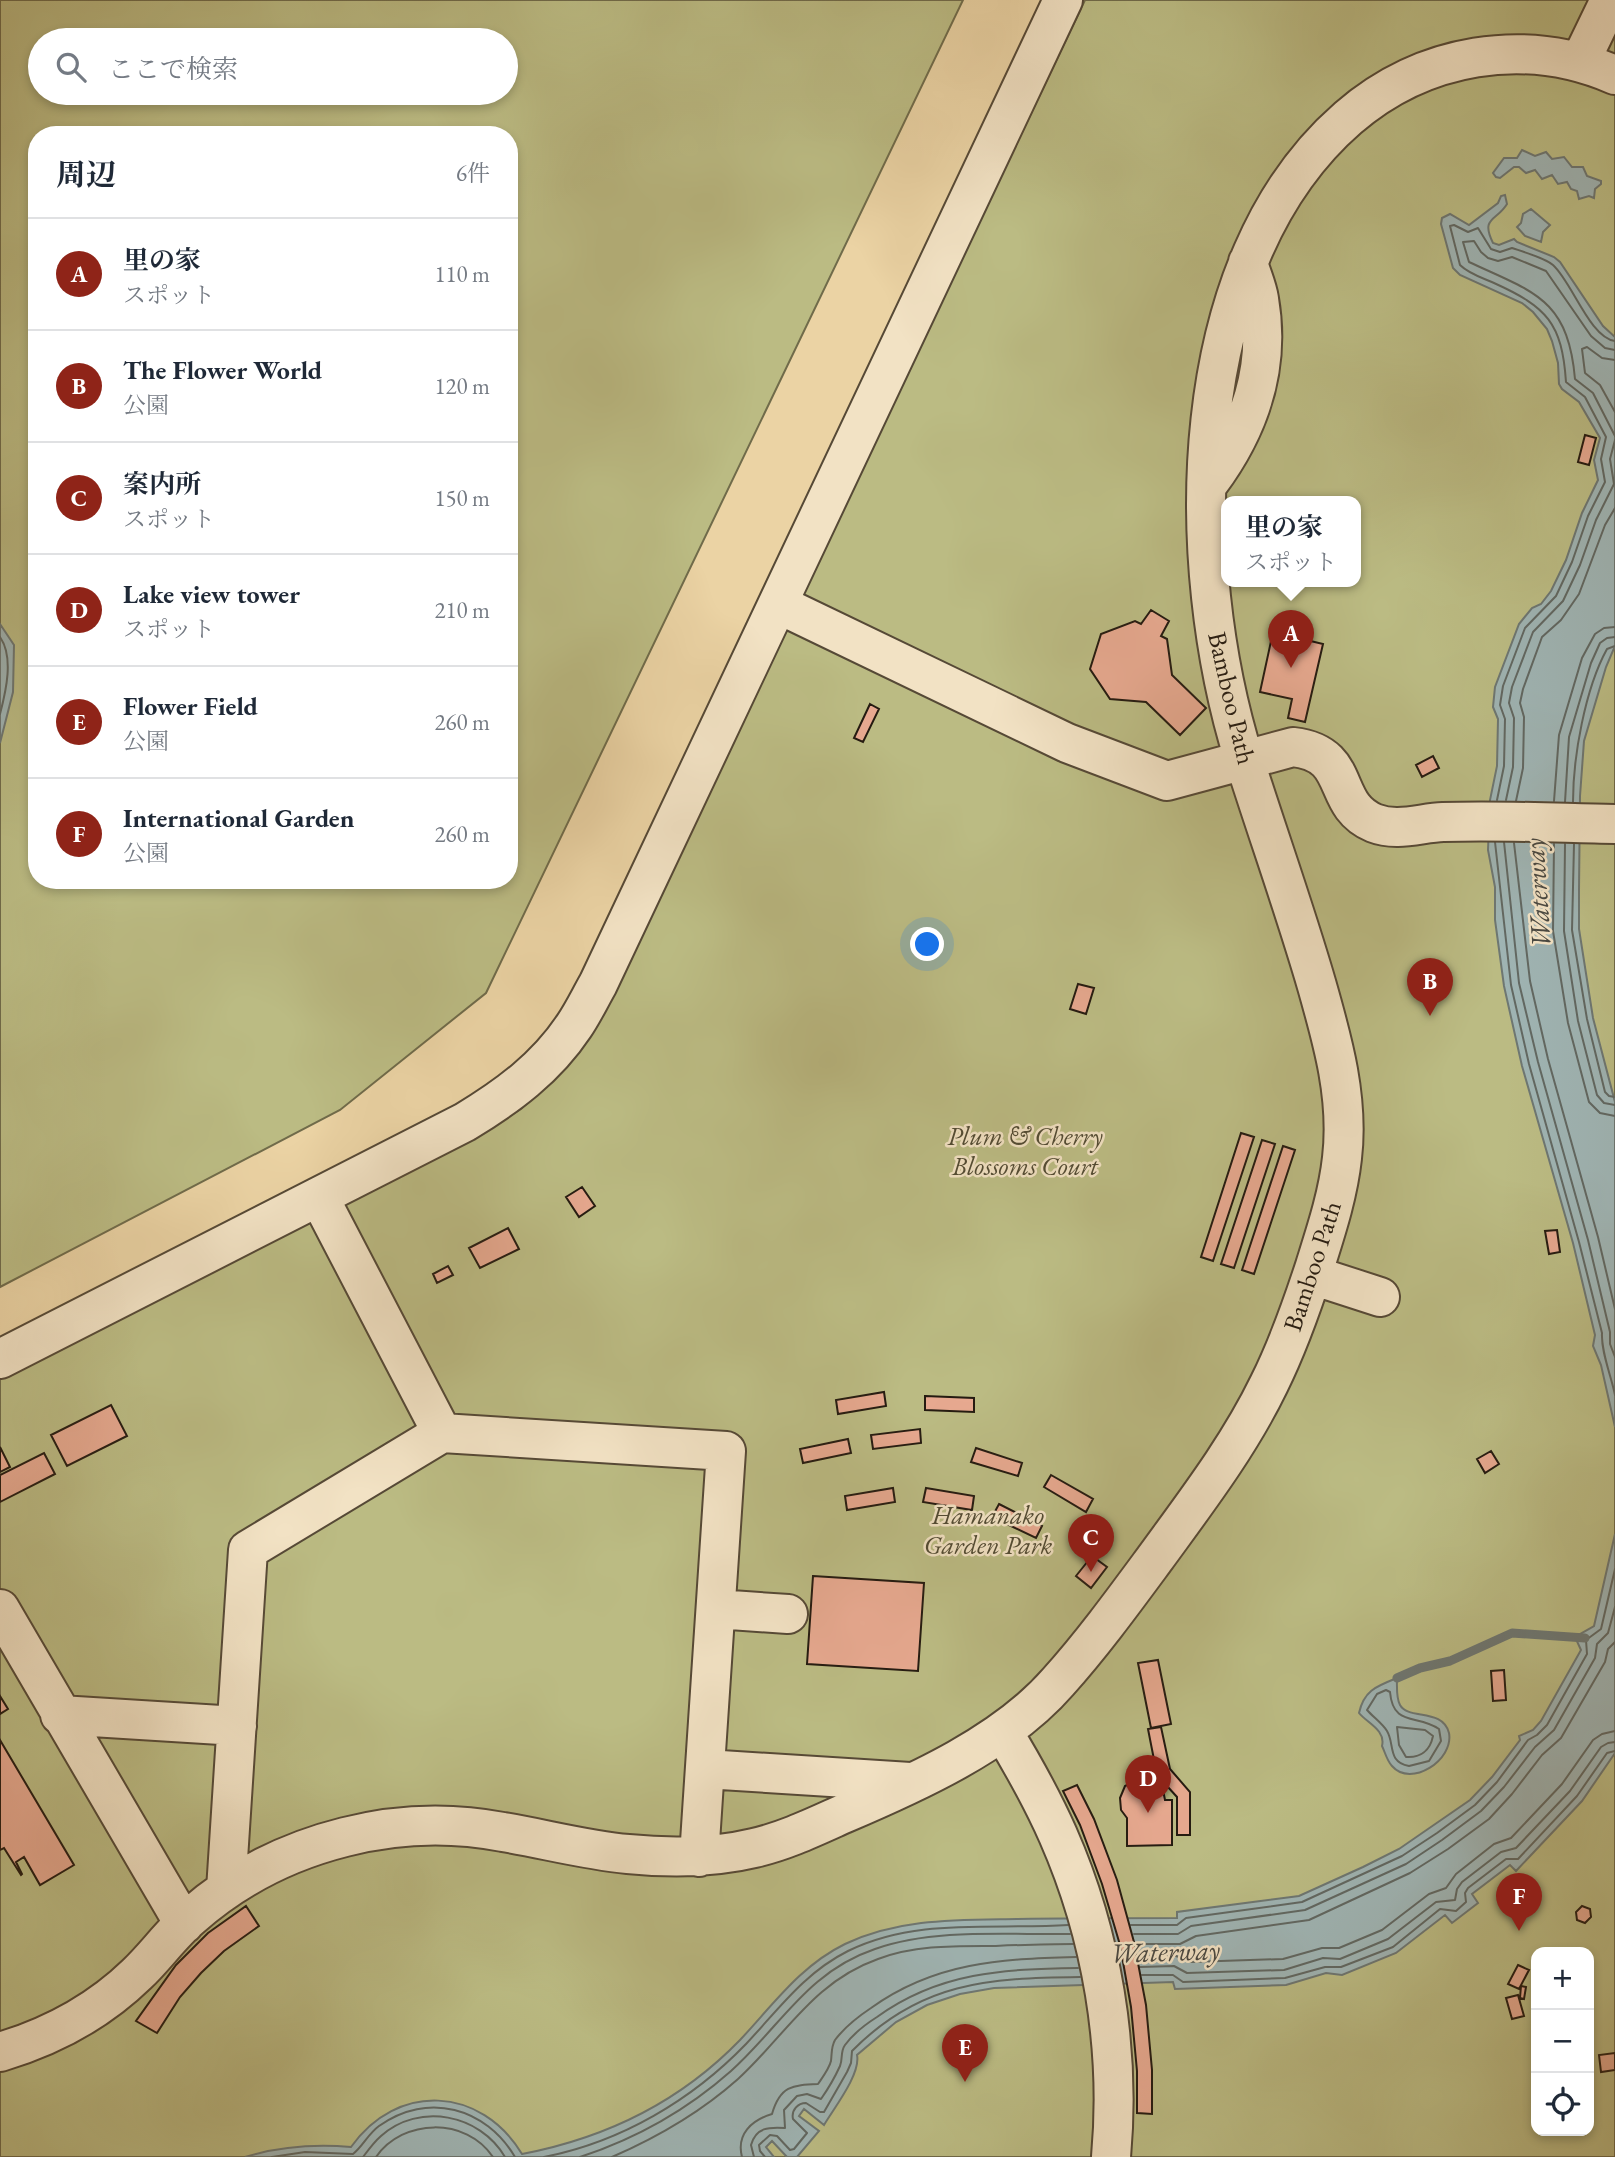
<!DOCTYPE html>
<html lang="ja">
<head>
<meta charset="utf-8">
<style>
  body { margin:0; font-family:"EB Garamond","Noto Serif JP",serif; background:#f2f2f3; color:#1f2937 }
  .controls { position:absolute; right:21px; bottom:21px; display:grid; overflow:hidden; border-radius:14px; box-shadow:0 4px 10px #0003 }
  .controls button { width:63px; height:63px; display:grid; place-items:center; padding:0; border:0; border-bottom:2px solid #e0e1e3; background:#fff; color:#1f2937; font:35px sans-serif }
  .you { position:absolute; left:928px; top:945px; width:24px; height:24px; margin:-18px; border:5px solid #fff; border-radius:50%; background:#1a73e8; box-shadow:0 0 0 10px #1a73e833 }
  .badge { display:grid; place-items:center; width:46px; height:46px; border-radius:50%; background:#8f2418; color:#fff; font-size:23px; font-weight:700 }
  .pin { position:absolute; translate:-50% -58px; filter:drop-shadow(0 2px 4px #0008) }
  .pin::after { content:''; position:absolute; top:37px; width:24px; height:21px; background:inherit; clip-path:polygon(0 0,100% 0,50% 100%) }
  .popup { position:absolute; left:1221px; top:496px; width:140px; height:91px; box-sizing:border-box; display:grid; place-content:center; border-radius:14px; background:#fff; filter:drop-shadow(0 2px 5px #0005); font-size:23px; white-space:nowrap; color:#747a83 }
  .popup b { font-size:26px; color:#1f2937 }
  .popup::after { content:''; position:absolute; left:50%; top:100%; margin-left:-14px; border:14px solid transparent; border-top-color:#fff }
  .list { margin:0; padding:0; list-style:none }
  h2 { display:flex; justify-content:space-between; align-items:center; height:91px; margin:0; padding:0 28px; font-size:30px }
  h2 small { font-size:23px; font-weight:400; color:#747a83 }
  .list li { display:grid; grid-template-columns:46px 1fr auto; gap:21px; align-items:center; box-sizing:border-box; height:112px; padding:0 28px; border-top:2px solid #e0e1e3 }
  .list b { display:block; font-size:26px; white-space:nowrap }
  .list p { margin:0; font-size:23px; white-space:nowrap; color:#747a83 }
  .list em { font-size:23px; font-style:normal; color:#747a83 }
  .icon { flex:none; width:38px; height:38px; fill:none; stroke:currentColor; stroke-width:2; stroke-linecap:round; stroke-linejoin:round }
  .map { position:relative; flex:none; width:1615px; height:2157px; overflow:hidden }
  .search { position:absolute; background:#fff; box-shadow:0 4px 10px #0003; left:28px; top:28px; width:490px; height:77px; display:flex; align-items:center; gap:18px; box-sizing:border-box; padding:0 24px; border-radius:38px; color:#747a83; font-size:26px }
  .panel { position:absolute; background:#fff; box-shadow:0 4px 10px #0003; left:28px; top:126px; width:490px; height:763px; border-radius:28px }
  .map>svg:first-child { display:block }
  .green { fill:#bbbb83; stroke:#706b4a; stroke-width:2; fill-rule:evenodd }
  .water { fill:#9fb4b3; stroke:#6e7772; stroke-width:2 }
  .lines { fill:none; stroke-linecap:round; stroke-linejoin:round }
  .shore { stroke:#626862; stroke-width:2 }
  .stream { stroke:#6e7772; stroke-width:9 }
  .building { fill:#e7a990; stroke:#251b11; stroke-width:2 }
  .minor-casing { stroke:#564936; stroke-width:42 }
  .minor { stroke:#f2e2c4; stroke-width:38 }
  .labels { text-anchor:middle; dominant-baseline:central; stroke-width:5; stroke-linejoin:round; paint-order:stroke }
  .street-label { font-size:26px; fill:#251b11; stroke:#f2e2c4 }
  .park-label { font-size:26px; font-style:italic; fill:#524b33; stroke:#f2e2c4 }
  .water-label { font-size:28px; font-style:italic; fill:#4a4942; stroke:#f2e2c4 }
</style>
</head>
<body>
<div class="map">
<svg width="1615" height="2157" viewBox="0 0 1615 2157">
  <rect width="100%" height="100%" fill="#ebd3a4"/>
  <filter id="stains"><feTurbulence type="fractalNoise" baseFrequency=".00286" numOctaves="4"/><feColorMatrix values="0 0 0 0 .2 0 0 0 0 .09 0 0 0 0 .02 0 0 0 .5 -.17"/></filter>
  <radialGradient id="worn" r=".72"><stop offset=".6" stop-color="#630" stop-opacity="0"/><stop offset="1" stop-color="#630" stop-opacity=".3"/></radialGradient>
  <path class="green" d="M 0,0 L 963,0 L 486,993 L 340,1110 L 0,1287 ZM 40,40 L 506,40 L 506,93 L 40,93 ZM 37,135 L 509,135 L 509,880 L 37,880 Z
    M 1085,0 L 1615,0 L 1615,2157 L 0,2157 L 0,1374 L 471,1139 L 521,1109 L 565,1068 L 599,1020 ZM 1226,502 L 1356,502 L 1356,582 L 1226,582 ZM 1536,1952 L 1589,1952 L 1589,2131 L 1536,2131 Z"/>
  <path class="water" d="M 1522,150 L 1535,156 L 1546,152 L 1552,159 L 1564,157 L 1572,167 L 1583,167 L 1587,176 L 1601,181 L 1601,184 L 1595,189 L 1594,198 L 1589,196 L 1579,199 L 1577,191 L 1571,189 L 1567,182 L 1558,184 L 1552,175 L 1542,179 L 1535,170 L 1526,173 L 1519,167 L 1514,167 L 1500,178 L 1496,177 L 1493,173 L 1504,158 L 1517,158 Z
    M 1505,195 L 1507,204 C 1497,221 1480,217 1493,243 L 1499,245 L 1514,239 L 1517,242 L 1554,257 L 1560,262 L 1603,326 L 1615,337 L 1615,646 L 1606,667 L 1584,741 L 1580,796 L 1579,889 L 1579,929 L 1593,1018 L 1615,1102 L 1615,1427 L 1601,1365 L 1593,1346 L 1595,1335 L 1573,1243 L 1522,1066 L 1504,986 L 1495,920 L 1495,887 L 1488,850 L 1490,800 L 1497,766 L 1498,719 L 1493,707 L 1495,687 L 1519,624 L 1532,608 L 1541,604 L 1551,591 L 1566,560 L 1582,513 L 1598,480 L 1594,460 L 1600,438 L 1579,402 L 1562,389 L 1559,384 L 1558,363 L 1552,341 L 1547,329 L 1533,312 L 1522,303 L 1460,275 L 1453,268 L 1441,224 L 1442,218 L 1450,214 L 1469,225 L 1498,203 L 1501,196 Z
    M 1531,209 L 1550,225 L 1543,232 L 1541,242 L 1525,236 L 1517,227 L 1521,223 L 1523,214 Z
    M 0,624 L 14,645 L 13,692 L 0,743 Z
    M 1615,1534 L 1615,1753 L 1582,1801 L 1516,1871 L 1510,1865 L 1472,1894 L 1478,1903 L 1452,1923 L 1445,1915 L 1396,1953 L 1342,1975 L 1326,1973 L 1286,1985 L 1175,1989 L 1173,1982 L 994,1988 L 960,1994 L 927,2005 L 896,2022 L 857,2055 C 861,2074 834,2108 824,2125 L 804,2109 L 799,2116 L 819,2131 L 797,2157 L 787,2157 L 772,2141 L 766,2147 L 774,2157 L 245,2157 C 281,2146 315,2144 351,2147 C 397,2082 481,2086 522,2154 C 606,2138 680,2102 740,2040 C 773,2005 800,1966 845,1944 C 900,1918 958,1920 1017,1919 C 1070,1918 1124,1918 1177,1918 L 1177,1912 L 1299,1896 L 1363,1867 L 1399,1849 L 1470,1800 L 1492,1777 L 1520,1740 L 1519,1736 L 1533,1730 L 1541,1721 L 1581,1650 L 1575,1637 L 1594,1626 Z
    M 1397,1678 C 1397,1686 1396,1698 1400,1705 C 1408,1720 1443,1708 1449,1733 C 1454,1760 1411,1788 1392,1766 C 1387,1761 1385,1752 1382,1746 C 1386,1730 1367,1723 1359,1713 C 1364,1690 1377,1686 1397,1678 Z"/>
  <g class="lines">
    <path class="shore" d="M 1615,350 L 1605,348 L 1591,336 L 1546,271 L 1512,257 L 1498,261 L 1488,258 L 1481,252 L 1474,241 L 1463,242 L 1469,262 C 1533,292 1568,298 1575,379 L 1593,393 L 1615,436
      M 1615,360 L 1602,358 L 1587,347 L 1582,349 L 1585,373 L 1600,385 L 1615,412
      M 0,637 C 14,657 6,691 0,714
      M 1497,800 L 1504,766 L 1505,719 L 1500,705 L 1503,686 L 1525,628 L 1556,596 L 1572,562 L 1588,516 L 1605,482 L 1601,459 L 1606,437 L 1585,397 L 1566,382 C 1562,323 1547,307 1494,283 C 1483,278 1469,274 1460,265 L 1450,226 L 1454,225 L 1468,232 L 1478,228 L 1491,249 L 1500,252 L 1512,248 C 1524,252 1545,258 1553,265 C 1572,282 1590,338 1615,341
      M 1506,800 L 1513,767 L 1514,718 L 1509,703 L 1512,687 L 1533,632 L 1563,601 L 1580,565 L 1596,520 L 1614,484 L 1610,459 L 1615,440
      M 1516,801 L 1523,768 L 1524,717 L 1520,703 L 1523,689 L 1542,637 L 1561,620 L 1579,594 L 1605,525 L 1615,508
      M 1554,801 L 1559,735 L 1582,658 L 1595,634 L 1604,628 L 1615,627
      M 1565,802 L 1569,737 L 1591,663 L 1600,643 L 1607,638 L 1615,637
      M 1573,802 C 1573,757 1585,689 1607,649 L 1615,646
      M 1495,842 L 1511,985 L 1529,1064 L 1579,1242 L 1602,1333 C 1601,1352 1611,1375 1615,1395
      M 1504,842 L 1519,983 L 1538,1062 L 1588,1240 L 1610,1332 L 1610,1344 L 1615,1357
      M 1514,843 L 1530,981 L 1548,1059 L 1598,1237 L 1615,1309
      M 1554,844 L 1553,931 L 1568,1023 L 1589,1102 L 1600,1113 L 1615,1116
      M 1565,844 L 1564,931 L 1578,1021 L 1597,1095 L 1604,1103 L 1615,1105
      M 1574,844 L 1572,930 L 1587,1019 L 1605,1092 L 1609,1096 L 1615,1097
      M 1386,1690 L 1390,1692 C 1393,1727 1417,1714 1439,1729 L 1441,1741 L 1429,1761 L 1409,1766 C 1387,1762 1395,1744 1387,1731 C 1382,1723 1373,1717 1367,1710 L 1377,1694 Z
      M 1397,1727 L 1425,1730 L 1433,1736 C 1430,1751 1420,1758 1406,1757 L 1399,1745 Z
      M 1131,1925 L 1177,1925 L 1186,1918 L 1302,1902 L 1402,1856 L 1437,1833 L 1475,1805 L 1497,1782 L 1528,1740 L 1537,1735 L 1547,1725 L 1587,1654 L 1586,1640 L 1601,1629 L 1615,1569
      M 1134,1934 L 1178,1934 L 1191,1926 L 1305,1910 L 1406,1864 L 1442,1840 L 1481,1811 L 1504,1787 L 1535,1747 L 1554,1730 L 1595,1658 L 1597,1644 L 1608,1633 L 1615,1607
      M 1136,1944 L 1180,1944 L 1196,1936 L 1309,1920 L 1410,1873 L 1448,1849 L 1489,1819 L 1512,1794 L 1542,1755 L 1561,1738 L 1605,1662 L 1608,1649 L 1615,1642
      M 1138,1956 L 1176,1956 L 1191,1962 L 1283,1959 L 1322,1948 L 1339,1948 L 1382,1930 L 1429,1894 L 1446,1888 L 1456,1874 L 1494,1844 L 1511,1838 L 1562,1784 L 1593,1740 L 1602,1734 L 1615,1731
      M 1140,1967 L 1174,1966 L 1187,1973 L 1284,1970 L 1323,1958 L 1340,1959 L 1388,1939 L 1436,1902 L 1455,1900 L 1457,1889 L 1462,1882 L 1501,1852 L 1516,1848 L 1570,1791 L 1601,1747 L 1608,1743 L 1615,1742
      M 1142,1975 L 1173,1975 L 1183,1982 L 1285,1978 L 1325,1967 L 1341,1967 L 1393,1947 L 1440,1909 L 1456,1911 L 1466,1902 L 1465,1893 L 1468,1888 L 1506,1859 L 1518,1859 L 1577,1796 L 1607,1753 L 1615,1751
      M 272,2157 L 305,2152 L 353,2154 C 363,2146 368,2134 379,2126 C 428,2091 486,2108 515,2157
      M 363,2157 C 369,2149 374,2142 381,2136 C 419,2102 480,2114 505,2157
      M 376,2157 C 403,2118 466,2117 493,2157
      M 544,2157 C 621,2142 692,2100 746,2044 C 778,2010 804,1973 848,1951 C 917,1917 993,1930 1068,1925
      M 580,2157 C 635,2139 687,2110 731,2071 C 781,2026 807,1972 875,1949 C 935,1928 1008,1935 1070,1934
      M 612,2157 C 658,2137 701,2112 738,2079 C 786,2035 813,1982 878,1959 C 915,1945 954,1946 993,1946 C 1020,1945 1046,1944 1073,1944
      M 742,2157 C 736,2134 752,2120 772,2114 C 780,2086 792,2085 818,2084 C 822,2078 829,2069 831,2061 C 832,2053 831,2047 835,2040 C 844,2028 859,2016 871,2008 C 935,1962 1001,1959 1076,1957
      M 754,2157 L 751,2145 C 756,2127 769,2127 785,2128 L 784,2110 L 797,2096 L 807,2094 L 821,2099 C 828,2089 835,2077 840,2066 C 843,2059 840,2052 845,2045 C 853,2034 866,2024 877,2017 C 939,1972 1004,1969 1078,1968
      M 765,2157 L 760,2151 L 759,2145 L 770,2135 L 777,2136 L 790,2150 L 794,2149 L 807,2133 L 793,2119 C 791,2110 798,2103 806,2103 L 820,2112 L 824,2112 L 847,2072 L 851,2063 L 852,2051 C 920,1982 988,1978 1080,1977"/>
    <path class="stream" d="M 1397,1678 L 1420,1668 L 1450,1661 L 1512,1633 L 1585,1638"/>
  </g>
  <path class="building" d="M 1585,435 L 1596,438 L 1589,465 L 1578,462 Z
    M 1151,610 L 1169,621 L 1161,636 L 1167,639 L 1172,675 L 1206,708 L 1180,735 L 1146,702 L 1110,699 L 1090,669 L 1101,634 L 1135,621 L 1141,624 Z
    M 1273,632 L 1323,644 L 1305,722 L 1288,718 L 1292,699 L 1260,692 Z
    M 870,704 L 879,709 L 863,742 L 854,738 Z
    M 1433,756 L 1439,768 L 1422,777 L 1416,765 Z
    M 1078,984 L 1094,988 L 1086,1014 L 1070,1009 Z
    M 1241,1133 L 1254,1137 L 1213,1261 L 1201,1257 Z
    M 1262,1140 L 1275,1144 L 1234,1268 L 1221,1264 Z
    M 1283,1146 L 1295,1150 L 1254,1274 L 1242,1270 Z
    M 582,1187 L 595,1206 L 579,1217 L 566,1197 Z
    M 508,1228 L 519,1249 L 480,1268 L 469,1248 Z
    M 1557,1230 L 1560,1252 L 1549,1254 L 1545,1231 Z
    M 448,1266 L 453,1275 L 437,1283 L 433,1274 Z
    M 884,1392 L 886,1406 L 838,1414 L 836,1400 Z
    M 925,1396 L 974,1398 L 974,1412 L 925,1410 Z
    M 111,1405 L 127,1436 L 67,1466 L 51,1435 Z
    M 920,1429 L 921,1443 L 873,1449 L 871,1435 Z
    M 848,1439 L 851,1453 L 803,1463 L 800,1449 Z
    M 0,1447 L 10,1467 L 0,1472 Z
    M 976,1448 L 1022,1463 L 1018,1476 L 971,1462 Z
    M 1491,1451 L 1499,1464 L 1485,1473 L 1477,1459 Z
    M 44,1453 L 55,1474 L 0,1502 L 0,1475 Z
    M 1051,1475 L 1093,1499 L 1086,1512 L 1044,1487 Z
    M 893,1488 L 895,1502 L 847,1510 L 845,1496 Z
    M 926,1488 L 974,1496 L 972,1510 L 923,1502 Z
    M 999,1504 L 1042,1526 L 1036,1538 L 992,1517 Z
    M 1092,1556 L 1107,1567 L 1091,1588 L 1076,1576 Z
    M 813,1576 L 924,1583 L 918,1671 L 807,1664 Z
    M 1158,1660 L 1171,1724 L 1151,1728 L 1138,1663 Z
    M 1504,1670 L 1506,1700 L 1493,1701 L 1491,1671 Z
    M 0,1696 L 8,1709 L 0,1714 Z
    M 1161,1727 L 1170,1769 L 1190,1792 L 1190,1835 L 1177,1835 L 1177,1797 L 1157,1775 L 1148,1729 Z
    M 0,1740 L 74,1865 L 40,1885 L 24,1857 L 16,1862 L 22,1874 L 21,1875 L 4,1848 L 0,1850 Z
    M 1141,1778 L 1153,1781 L 1163,1790 L 1165,1800 L 1172,1800 L 1172,1845 L 1127,1846 L 1127,1818 L 1121,1810 L 1120,1798 L 1125,1786 Z
    M 1077,1785 L 1094,1819 L 1117,1880 L 1134,1942 L 1146,2005 L 1152,2070 L 1152,2114 L 1137,2113 L 1137,2071 L 1131,2007 L 1120,1945 L 1102,1884 L 1080,1825 L 1063,1791 Z
    M 246,1906 L 259,1926 L 224,1951 L 201,1973 L 180,1997 L 157,2033 L 136,2021 L 176,1965 L 208,1933 Z
    M 1582,1906 L 1590,1909 L 1591,1917 L 1585,1923 L 1577,1920 L 1576,1912 Z
    M 1518,1965 L 1529,1970 L 1519,1989 L 1508,1984 Z
    M 1521,1986 L 1526,1987 L 1524,1999 L 1520,1998 Z
    M 1518,1995 L 1524,2016 L 1512,2019 L 1506,1998 Z
    M 1615,2053 L 1615,2070 L 1601,2072 L 1599,2055 Z"/>
  <g class="lines">
    <defs>
      <path id="minor" d="M 1581,60 L 1610,0
        M 1209,483 C 1250,428 1271,368 1259,299 C 1257,286 1251,274 1248,262
        M 778,604 L 1067,743 L 1167,781 L 1293,747 C 1354,754 1329,804 1374,823 C 1397,832 1420,823 1443,822 C 1500,820 1558,823 1615,824
        M 319,1197 L 442,1433
        M 1312,1275 L 1380,1297
        M 0,1359 L 465,1122 C 508,1096 546,1068 574,1026 C 583,1013 590,998 598,984 L 1063,0
        M 0,1609 L 184,1924
        M 716,1609 L 788,1614
        M 60,1715 L 237,1726
        M 1003,1732 C 1023,1765 1042,1799 1058,1835 C 1102,1935 1121,2048 1111,2157
        M 705,1769 L 910,1782
        M 226,1890 L 248,1550 L 442,1433 L 726,1451 L 699,1857
        M 0,2052 C 50,2037 99,2011 137,1974 C 156,1956 171,1934 191,1917 C 235,1878 289,1851 345,1837 C 396,1824 451,1822 503,1832 C 545,1839 585,1850 628,1854 C 670,1858 713,1858 754,1848 C 785,1841 814,1827 843,1814 C 916,1783 1005,1743 1058,1682 C 1093,1643 1125,1599 1156,1557 C 1196,1502 1239,1446 1269,1384 C 1288,1346 1302,1306 1315,1266 C 1326,1231 1338,1195 1342,1158 C 1349,1099 1333,1042 1317,986 C 1295,910 1268,835 1244,759 C 1183,564 1181,263 1348,118 C 1423,53 1525,36 1615,75"/>
    </defs>
    <use href="#minor" class="minor-casing"/>
    <use href="#minor" class="minor"/>
  </g>
  <g class="labels">
    <g class="street-label">
      <text transform="translate(1232 698) rotate(77)">Bamboo Path</text>
      <text transform="translate(1312 1266) rotate(-72)">Bamboo Path</text>
    </g>
    <g class="park-label">
      <text x="1025" y="1136">Plum &amp; Cherry<tspan x="1025" dy="30">Blossoms Court</tspan></text>
      <text x="988" y="1515">Hamanako<tspan x="988" dy="30">Garden Park</tspan></text>
    </g>
    <g class="water-label">
      <text transform="translate(1537 893) rotate(-94)">Waterway</text>
      <text transform="translate(1165 1951) rotate(-2)">Waterway</text>
    </g>
  </g>
  <rect width="100%" height="100%" filter="url(#stains)"/>
  <rect width="100%" height="100%" fill="url(#worn)"/>
</svg>
<div class="controls">
<button>+</button>
<button>−</button>
<button><svg class="icon" aria-label="locate" viewBox="0 0 24 24"><circle cx="12" cy="12" r="6"/><path d="M12 2v4M12 18v4M2 12h4M18 12h4"/></svg></button>
</div>
<div class="you"></div>
<div class="pin badge" style="left:1291px;top:668px">A</div>
<div class="popup"><b>里の家</b>スポット</div>
<div class="pin badge" style="left:1430px;top:1016px">B</div>
<div class="pin badge" style="left:1091px;top:1572px">C</div>
<div class="pin badge" style="left:1148px;top:1813px">D</div>
<div class="pin badge" style="left:965px;top:2082px">E</div>
<div class="pin badge" style="left:1519px;top:1931px">F</div>
<div class="search"><svg class="icon" aria-label="search" viewBox="0 0 24 24"><circle cx="10" cy="10" r="6"/><path d="M15 15l6 6"/></svg>ここで検索</div>
<section class="panel">
<h2>周辺<small>6件</small></h2>
<ul class="list">
<li><span class="badge">A</span><div><b>里の家</b><p>スポット</p></div><em>110 m</em></li>
<li><span class="badge">B</span><div><b>The Flower World</b><p>公園</p></div><em>120 m</em></li>
<li><span class="badge">C</span><div><b>案内所</b><p>スポット</p></div><em>150 m</em></li>
<li><span class="badge">D</span><div><b>Lake view tower</b><p>スポット</p></div><em>210 m</em></li>
<li><span class="badge">E</span><div><b>Flower Field</b><p>公園</p></div><em>260 m</em></li>
<li><span class="badge">F</span><div><b>International Garden</b><p>公園</p></div><em>260 m</em></li>
</ul>
</section>
</div>
</body>
</html>
